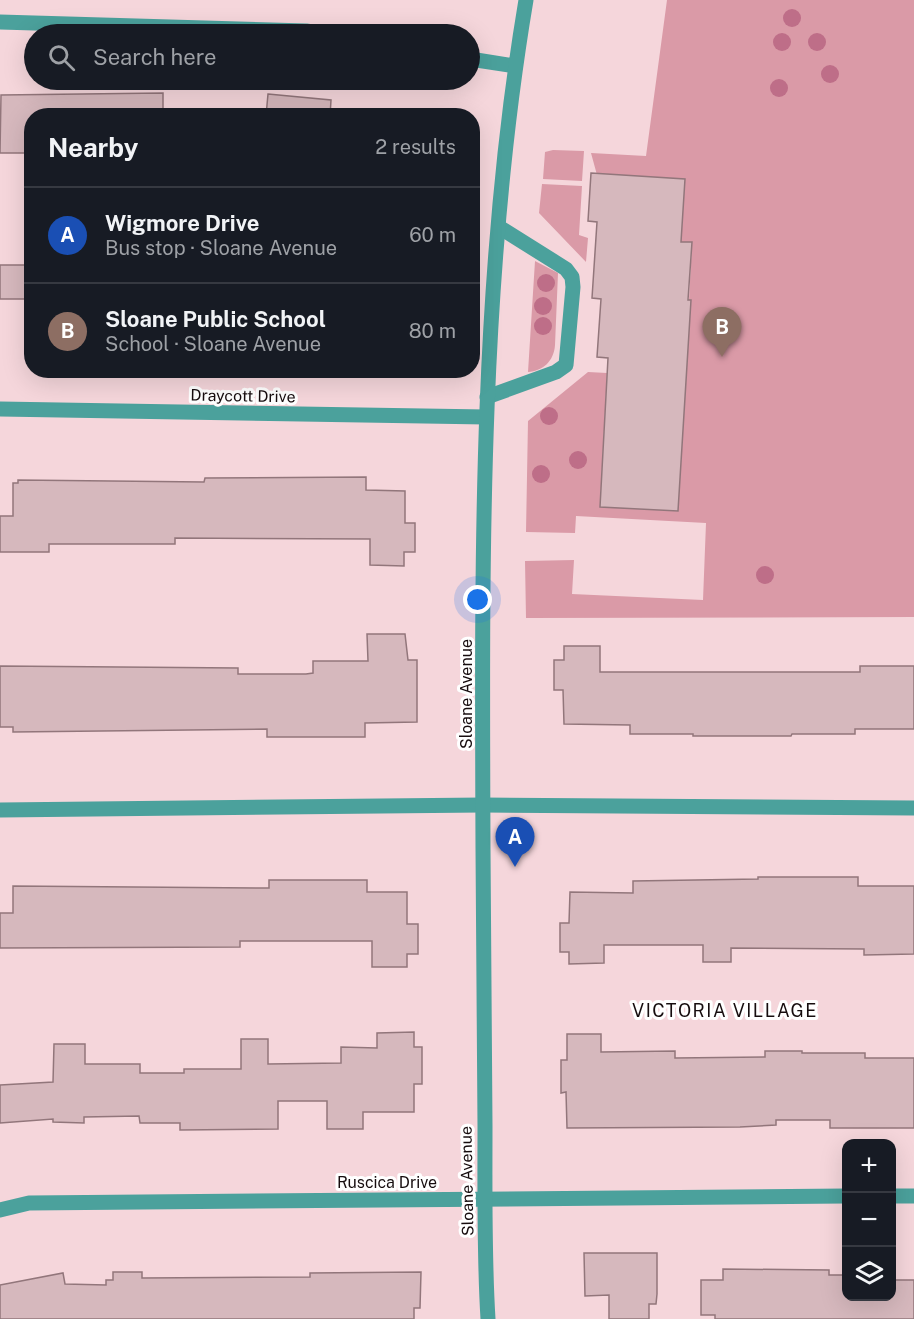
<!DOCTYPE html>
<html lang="en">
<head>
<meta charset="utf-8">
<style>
  body { margin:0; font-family:"Public Sans",sans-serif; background:#242831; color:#f1f3f6 }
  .controls { position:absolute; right:18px; bottom:18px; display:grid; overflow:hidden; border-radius:12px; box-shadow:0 6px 24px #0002 }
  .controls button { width:54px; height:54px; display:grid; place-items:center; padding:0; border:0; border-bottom:2px solid #363941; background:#171b24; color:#f1f3f6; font:30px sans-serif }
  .you { position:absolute; left:478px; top:600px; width:21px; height:21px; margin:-15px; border:4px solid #fff; border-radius:50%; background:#1a73e8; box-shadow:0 0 0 9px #1a73e833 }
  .badge { display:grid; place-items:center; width:39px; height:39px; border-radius:50%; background:#8c9099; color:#fff; font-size:20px; font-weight:700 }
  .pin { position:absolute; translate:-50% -50px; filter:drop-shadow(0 2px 3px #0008) }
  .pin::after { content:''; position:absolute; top:32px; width:21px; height:18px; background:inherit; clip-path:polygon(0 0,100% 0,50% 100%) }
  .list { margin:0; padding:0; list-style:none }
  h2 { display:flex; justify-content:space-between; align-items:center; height:78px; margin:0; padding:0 24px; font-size:26px }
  h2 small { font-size:20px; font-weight:400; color:#9ea1a6 }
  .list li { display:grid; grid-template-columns:39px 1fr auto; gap:18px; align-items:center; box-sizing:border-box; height:96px; padding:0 24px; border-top:2px solid #363941 }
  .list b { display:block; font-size:22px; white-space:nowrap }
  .list p { margin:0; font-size:20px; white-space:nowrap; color:#9ea1a6 }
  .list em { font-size:20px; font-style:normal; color:#9ea1a6 }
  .icon { flex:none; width:33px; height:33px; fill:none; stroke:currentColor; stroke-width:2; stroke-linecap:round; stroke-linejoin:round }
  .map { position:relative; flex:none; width:914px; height:1319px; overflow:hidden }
  .search { position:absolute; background:#171b24; box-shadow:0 6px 24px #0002; left:24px; top:24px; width:456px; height:66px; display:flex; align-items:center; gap:15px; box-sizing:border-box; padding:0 21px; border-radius:33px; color:#9ea1a6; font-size:22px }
  .panel { position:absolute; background:#171b24; box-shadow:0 6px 24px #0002; left:24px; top:108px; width:456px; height:270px; border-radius:24px }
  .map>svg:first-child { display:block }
  .green { fill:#da9aa7 }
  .building { fill:#d6b8bd; stroke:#92767b; stroke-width:1.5 }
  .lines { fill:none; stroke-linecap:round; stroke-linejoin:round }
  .service { stroke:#4ba19c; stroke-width:15 }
  .minor { stroke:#4ba19c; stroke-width:15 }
  .tertiary { stroke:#4ba19c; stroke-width:15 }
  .tree { fill:#be6e88 }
  .labels { text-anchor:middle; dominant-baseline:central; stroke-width:6; stroke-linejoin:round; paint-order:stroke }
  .street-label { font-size:16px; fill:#160c0e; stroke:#fff }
  .neighbourhood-label { font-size:18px; letter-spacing:1.5px; fill:#160c0e; stroke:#fff }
</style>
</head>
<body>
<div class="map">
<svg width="914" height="1319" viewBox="0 0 914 1319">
  <rect width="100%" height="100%" fill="#f5d6db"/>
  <path class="green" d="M 667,0 L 914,0 L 914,617 L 526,618 L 525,561 L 574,560 L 572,594 L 703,600 L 706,523 L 576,516 L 575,533 L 526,532 L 528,421 L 588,372 L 607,373 L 600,506 L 678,511 L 692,243 L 681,242 L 683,179 L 597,175 L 591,153 L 646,156 Z
    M 553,150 L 584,151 L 582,181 L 543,179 L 545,152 Z
    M 542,184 L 582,186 L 579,235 L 588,238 L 586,262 L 539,213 Z
    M 535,261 L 558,273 L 555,345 C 554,361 543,371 528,372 Z"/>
  <path class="building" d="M 163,93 L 163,116 L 32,116 L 32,153 L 0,153 L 1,95 Z
    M 268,94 L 331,100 L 330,116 L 266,116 Z
    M 591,173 L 685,179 L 681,242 L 692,242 L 688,300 L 691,300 L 678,511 L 600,507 L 608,358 L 597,357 L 601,299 L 592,298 L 597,222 L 588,221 Z
    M 0,265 L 32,265 L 32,299 L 0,299 Z
    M 366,477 L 366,490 L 405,491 L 405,523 L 415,523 L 415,552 L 404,552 L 404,566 L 370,565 L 370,539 L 175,538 L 175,544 L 49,544 L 49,552 L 0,552 L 0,516 L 13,516 L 13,483 L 18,483 L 18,480 L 204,482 L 205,478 Z
    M 367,634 L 405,634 L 408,660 L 417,660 L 417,722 L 365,723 L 365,737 L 267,737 L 267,729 L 13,732 L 13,727 L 0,727 L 0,666 L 238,668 L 238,674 L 306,674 L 313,673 L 313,661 L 368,661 Z
    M 564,646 L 600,646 L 600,672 L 860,672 L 860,666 L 914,666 L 914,729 L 855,729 L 855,734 L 792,734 L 791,736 L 693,736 L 693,734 L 630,734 L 630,725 L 564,724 L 563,690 L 554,690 L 554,660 L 564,660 Z
    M 758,877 L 858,877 L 858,886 L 914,886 L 914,954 L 864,955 L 864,949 L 731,948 L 731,962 L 703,962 L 703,945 L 604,945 L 604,963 L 569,964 L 569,952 L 560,952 L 560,923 L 569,923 L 570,892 L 633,893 L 633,881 L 758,879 Z
    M 269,880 L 367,880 L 367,892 L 407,892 L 407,924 L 418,924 L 418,954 L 407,954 L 407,967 L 372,967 L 372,941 L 240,941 L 240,947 L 0,948 L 0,913 L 13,913 L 13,886 L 269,888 Z
    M 414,1032 L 414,1047 L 422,1047 L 422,1084 L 414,1084 L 414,1112 L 363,1112 L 363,1129 L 327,1129 L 327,1101 L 278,1101 L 278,1129 L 180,1130 L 180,1123 L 140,1123 L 139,1116 L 84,1117 L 84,1123 L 53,1122 L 53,1119 L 0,1123 L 0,1085 L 53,1082 L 54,1044 L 85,1044 L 85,1064 L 140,1064 L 140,1073 L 184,1073 L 184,1069 L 241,1069 L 241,1039 L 268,1039 L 268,1064 L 341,1063 L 341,1047 L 377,1048 L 377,1033 Z
    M 567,1034 L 601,1034 L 601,1052 L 675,1051 L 675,1058 L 765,1057 L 765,1051 L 802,1051 L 802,1053 L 865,1053 L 865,1058 L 914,1058 L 914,1128 L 830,1128 L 830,1120 L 776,1120 L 776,1125 L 740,1127 L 567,1128 L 566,1092 L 561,1093 L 561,1060 L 567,1060 Z
    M 584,1253 L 657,1253 L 657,1294 L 656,1304 L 649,1304 L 649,1319 L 609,1319 L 609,1295 L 585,1296 Z
    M 723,1269 L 829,1270 L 829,1275 L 846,1275 L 846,1296 L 891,1296 L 891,1280 L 914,1280 L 914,1319 L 715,1319 L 715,1315 L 701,1315 L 701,1280 L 723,1280 Z
    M 113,1272 L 142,1272 L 142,1278 L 310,1277 L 310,1273 L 421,1272 L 420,1308 L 414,1308 L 414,1319 L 0,1319 L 0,1285 L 63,1273 L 65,1284 L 106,1285 L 106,1280 L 113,1280 Z"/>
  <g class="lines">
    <path class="service" d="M 487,397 L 556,372 L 566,365 L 573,287 L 572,277 L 566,269 L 499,227"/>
    <path class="minor" d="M 0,22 L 306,31 L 325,34
      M 470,59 L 515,66
      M 0,409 L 486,417
      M 0,810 L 483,805 L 914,808
      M 892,1196 L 914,1196
      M 0,1210 L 29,1203 L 846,1196"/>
    <path class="tertiary" d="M 488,1319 C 484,1255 485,1191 485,1127 C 484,1034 484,941 483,848 C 482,565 479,279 526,0"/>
  </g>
  <g class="tree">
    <circle cx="792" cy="18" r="9"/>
    <circle cx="782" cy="42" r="9"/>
    <circle cx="817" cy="42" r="9"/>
    <circle cx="830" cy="74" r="9"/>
    <circle cx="779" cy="88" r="9"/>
    <circle cx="546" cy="283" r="9"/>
    <circle cx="543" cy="306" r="9"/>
    <circle cx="543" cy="326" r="9"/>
    <circle cx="549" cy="416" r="9"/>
    <circle cx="578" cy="460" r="9"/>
    <circle cx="541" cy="474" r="9"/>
    <circle cx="765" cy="575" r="9"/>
  </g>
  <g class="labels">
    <g class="street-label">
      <text transform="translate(243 396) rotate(1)">Draycott Drive</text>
      <text transform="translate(466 694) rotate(-90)">Sloane Avenue</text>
      <text transform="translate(467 1181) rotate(-91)">Sloane Avenue</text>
      <text x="387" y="1182">Ruscica Drive</text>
    </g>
    <g class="neighbourhood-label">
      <text x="725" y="1010">VICTORIA VILLAGE</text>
    </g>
  </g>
</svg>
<div class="controls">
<button>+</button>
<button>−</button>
<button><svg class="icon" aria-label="layers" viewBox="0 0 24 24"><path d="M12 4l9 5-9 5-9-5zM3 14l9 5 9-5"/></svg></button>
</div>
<div class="you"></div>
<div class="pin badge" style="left:515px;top:867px;background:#1a4fb4">A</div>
<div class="pin badge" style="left:722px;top:357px;background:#8d6e63">B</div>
<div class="search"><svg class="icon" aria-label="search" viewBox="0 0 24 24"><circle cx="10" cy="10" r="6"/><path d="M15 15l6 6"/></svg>Search here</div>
<section class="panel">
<h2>Nearby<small>2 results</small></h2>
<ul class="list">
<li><span class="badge" style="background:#1a4fb4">A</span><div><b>Wigmore Drive</b><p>Bus stop · Sloane Avenue</p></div><em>60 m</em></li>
<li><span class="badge" style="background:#8d6e63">B</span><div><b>Sloane Public School</b><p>School · Sloane Avenue</p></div><em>80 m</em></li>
</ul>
</section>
</div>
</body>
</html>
